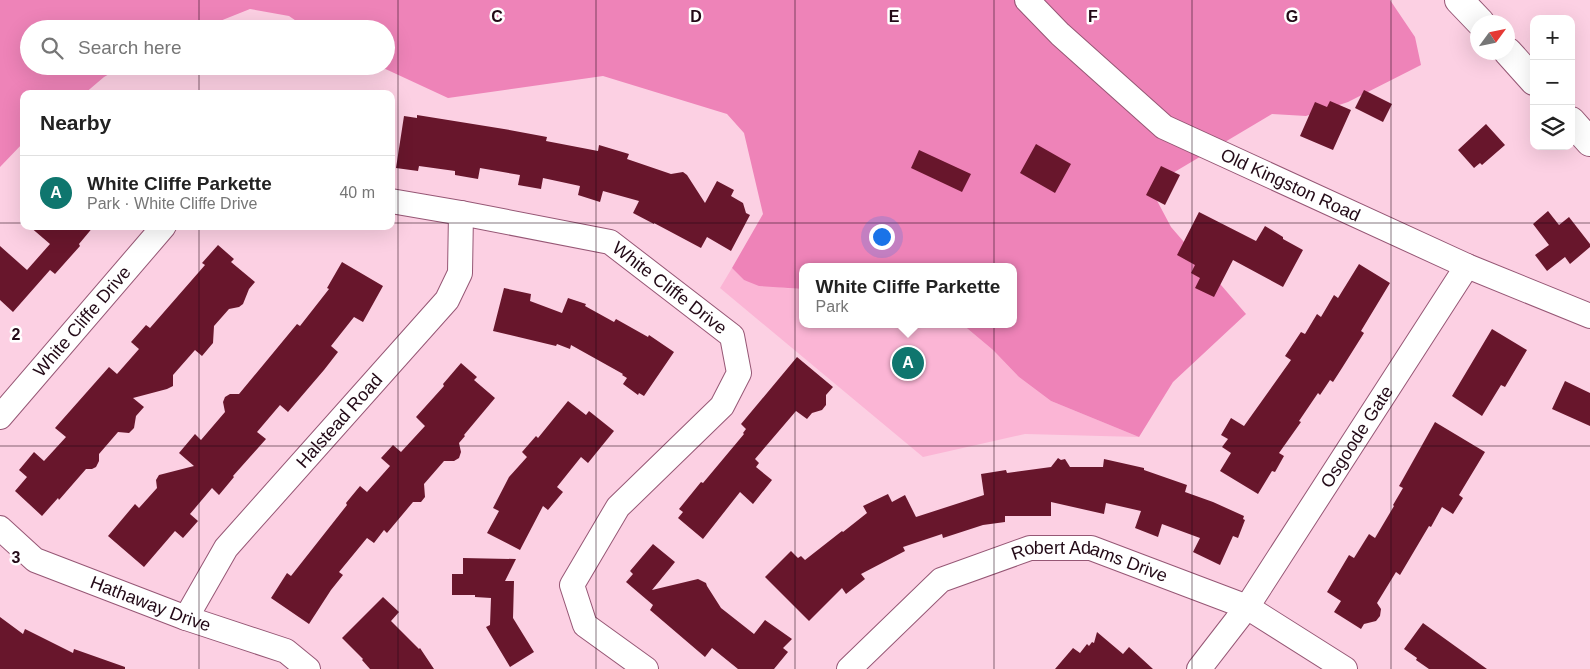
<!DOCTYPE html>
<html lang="en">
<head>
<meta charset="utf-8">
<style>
  body { margin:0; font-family:Helvetica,sans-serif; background:#f6f6f6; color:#222 }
  .controls { position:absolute; right:15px; top:15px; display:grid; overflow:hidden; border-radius:10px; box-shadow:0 5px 20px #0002 }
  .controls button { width:45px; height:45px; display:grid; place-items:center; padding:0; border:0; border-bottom:1px solid #e0e0e0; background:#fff; color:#222; font:25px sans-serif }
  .compass { position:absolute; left:1470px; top:15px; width:45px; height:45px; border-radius:50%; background:#fff; box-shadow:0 5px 20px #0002; rotate:57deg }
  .you { position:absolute; left:881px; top:236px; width:18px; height:18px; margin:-12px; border:4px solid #fff; border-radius:50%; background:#1a73e8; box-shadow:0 0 0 8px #1a73e833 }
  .badge { display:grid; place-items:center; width:32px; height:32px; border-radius:50%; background:#0f766e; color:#fff; font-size:16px; font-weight:700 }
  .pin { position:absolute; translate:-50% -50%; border:2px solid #fff; box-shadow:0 1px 5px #0006 }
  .popup { position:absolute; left:799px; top:263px; width:218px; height:65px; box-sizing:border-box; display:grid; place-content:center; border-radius:10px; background:#fff; filter:drop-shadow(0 1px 4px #0005); font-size:16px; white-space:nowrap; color:#767676 }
  .popup b { font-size:19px; color:#222 }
  .popup::after { content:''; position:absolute; left:50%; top:100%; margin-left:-10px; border:10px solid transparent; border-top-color:#fff }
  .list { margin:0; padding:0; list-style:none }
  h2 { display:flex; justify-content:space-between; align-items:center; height:65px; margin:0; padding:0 20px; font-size:21px }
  h2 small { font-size:16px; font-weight:400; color:#767676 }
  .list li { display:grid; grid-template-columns:32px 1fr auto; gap:15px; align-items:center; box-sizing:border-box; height:75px; padding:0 20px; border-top:1px solid #e0e0e0 }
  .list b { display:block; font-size:19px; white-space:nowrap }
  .list p { margin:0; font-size:16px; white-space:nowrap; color:#767676 }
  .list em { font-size:16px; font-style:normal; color:#767676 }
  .icon { flex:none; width:28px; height:28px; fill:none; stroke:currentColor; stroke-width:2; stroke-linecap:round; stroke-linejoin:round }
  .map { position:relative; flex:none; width:1590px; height:669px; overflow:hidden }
  .search { position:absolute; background:#fff; box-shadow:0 5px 20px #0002; left:20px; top:20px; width:375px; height:55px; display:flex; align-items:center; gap:12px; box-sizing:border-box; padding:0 18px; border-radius:28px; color:#767676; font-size:19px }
  .panel { position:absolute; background:#fff; box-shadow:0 5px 20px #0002; left:20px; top:90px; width:375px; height:140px; border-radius:10px }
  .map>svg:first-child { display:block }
  .green { fill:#fbb5d5 }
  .forest { fill:#ee83b8 }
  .building { fill:#68162c }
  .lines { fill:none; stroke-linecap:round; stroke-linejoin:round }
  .minor-casing { stroke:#965775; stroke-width:26 }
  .major-casing { stroke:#965775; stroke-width:30 }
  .minor { stroke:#fff; stroke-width:24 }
  .major { stroke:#fff; stroke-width:28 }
  .grid { fill:none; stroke:#230a17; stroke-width:1; stroke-opacity:0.55 }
  .labels { text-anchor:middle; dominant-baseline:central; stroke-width:5; stroke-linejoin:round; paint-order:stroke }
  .street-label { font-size:18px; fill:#230a17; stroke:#fff }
  .grid-label { font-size:16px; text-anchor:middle; font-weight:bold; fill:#230a17; stroke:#fff; stroke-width:5; stroke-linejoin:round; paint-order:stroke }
</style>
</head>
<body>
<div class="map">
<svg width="1590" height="669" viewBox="0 0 1590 669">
  <rect width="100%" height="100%" fill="#fcd0e3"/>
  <path class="green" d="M 732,268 L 744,280 L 784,288 L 803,289 L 803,324 L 962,324 L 993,350 L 1019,377 L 1051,401 L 1139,437 L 1025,434 L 923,457 L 720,288 Z"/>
  <path class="forest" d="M 0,0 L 1390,0 L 1415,37 L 1421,65 L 1348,102 L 1306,116 L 1272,114 L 1156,183 L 1153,193 L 1171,227 L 1246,314 L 1173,382 L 1139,437 L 1051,401 L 1019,377 L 993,350 L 962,324 L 1013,324 L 1013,267 L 803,267 L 803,289 L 759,286 L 744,280 L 732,268 L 763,214 L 744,133 L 727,114 L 603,76 L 448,98 L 379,66 L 386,66 L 386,29 L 308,29 L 289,16 L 250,9 L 200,29 L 29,29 L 29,66 L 123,66 L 104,77 L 84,94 L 24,94 L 24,142 L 0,167 Z"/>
  <path class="building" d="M 1364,90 L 1392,104 L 1383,122 L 1355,108 Z
    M 1330,101 L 1351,110 L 1333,150 L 1300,136 L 1315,102 L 1327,107 Z
    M 417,115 L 504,129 L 547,137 L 546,141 L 598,151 L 599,145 L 629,154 L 627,159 L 671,174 L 683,172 L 687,175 L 705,203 L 717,181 L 734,190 L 731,196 L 743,203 L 746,213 L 750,215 L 731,251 L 707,237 L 701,248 L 654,223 L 654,224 L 633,213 L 639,201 L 603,191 L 600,202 L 578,195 L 580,186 L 543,178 L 541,189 L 518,185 L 520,175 L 480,168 L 478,179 L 455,175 L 455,171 L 419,166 L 418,171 L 396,168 L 404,116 L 417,118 Z
    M 1486,124 L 1505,145 L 1482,165 L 1480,163 L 1474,168 L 1458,150 Z
    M 1036,144 L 1071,164 L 1055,193 L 1020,173 Z
    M 919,150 L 971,174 L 962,192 L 911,168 Z
    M 1161,166 L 1180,175 L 1165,205 L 1146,195 Z
    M 1548,211 L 1559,225 L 1569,217 L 1590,244 L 1590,247 L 1570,264 L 1565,257 L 1547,271 L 1535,255 L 1549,245 L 1533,224 Z
    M 1199,212 L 1256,241 L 1265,226 L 1283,237 L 1283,239 L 1303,250 L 1283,287 L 1233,260 L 1214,297 L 1195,288 L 1200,278 L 1191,273 L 1195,265 L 1177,255 Z
    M 29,226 L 94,226 L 79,244 L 80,246 L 55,274 L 50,270 L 13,312 L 0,300 L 0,246 L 27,270 L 50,244 Z
    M 218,245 L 234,259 L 231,262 L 255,282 L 249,289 L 243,304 L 239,307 L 229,309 L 214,326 L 213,343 L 202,356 L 195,350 L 173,375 L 173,386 L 167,389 L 133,398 L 144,407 L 136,416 L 134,428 L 129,433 L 118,432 L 99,454 L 99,461 L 96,467 L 92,469 L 86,469 L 59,500 L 58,498 L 42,516 L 15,491 L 27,477 L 19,470 L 34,452 L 44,461 L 66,437 L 55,428 L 109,367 L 117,374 L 139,349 L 131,342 L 146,325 L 150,328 L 205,265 L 202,263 Z
    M 342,262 L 383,286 L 363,322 L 354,317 L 331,346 L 338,352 L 324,370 L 288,412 L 280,405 L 257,432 L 266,439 L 233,476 L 234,477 L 219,495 L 212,488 L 190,514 L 198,521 L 183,538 L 175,531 L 144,567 L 108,536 L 135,504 L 139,508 L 157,488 L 156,480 L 159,475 L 194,466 L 179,453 L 195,434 L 201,440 L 225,412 L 223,402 L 225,397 L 230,394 L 239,394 L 297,324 L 300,326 L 329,289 L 327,288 Z
    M 1359,264 L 1390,283 L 1361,331 L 1364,333 L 1342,368 L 1333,382 L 1330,380 L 1320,395 L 1318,393 L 1299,421 L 1301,422 L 1279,453 L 1284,456 L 1275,472 L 1272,471 L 1258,494 L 1220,471 L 1231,453 L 1222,447 L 1228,439 L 1221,435 L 1231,418 L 1244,426 L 1291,360 L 1285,356 L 1301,332 L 1305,334 L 1317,314 L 1321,317 L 1334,295 L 1338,298 Z
    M 504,288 L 531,294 L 530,301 L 562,313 L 568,298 L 586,304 L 585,306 L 614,322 L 616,319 L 648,337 L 649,335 L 674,352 L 644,396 L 639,393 L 638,395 L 623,384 L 627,378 L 622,375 L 623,374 L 571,345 L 570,349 L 557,344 L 556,346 L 493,331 Z
    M 1492,329 L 1527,350 L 1505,387 L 1501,385 L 1482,416 L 1452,396 Z
    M 797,357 L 833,387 L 826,395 L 826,405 L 822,410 L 812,413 L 807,419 L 796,411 L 755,459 L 759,463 L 756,467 L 772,480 L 753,504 L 740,492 L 703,539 L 678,518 L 683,512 L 679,509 L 701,482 L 703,483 L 744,434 L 743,433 L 746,429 L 741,424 Z
    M 461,363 L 477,377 L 474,380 L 495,398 L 464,435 L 465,436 L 459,443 L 461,452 L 459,458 L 454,461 L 444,461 L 424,484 L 425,497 L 421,502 L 413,502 L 387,533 L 384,530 L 374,543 L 367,538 L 339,572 L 343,575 L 331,590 L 309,624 L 271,598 L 287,573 L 291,576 L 347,505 L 346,503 L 360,486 L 367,492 L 390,466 L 381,458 L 393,445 L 401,452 L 425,426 L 416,417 L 444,386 L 443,384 Z
    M 1565,381 L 1590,393 L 1590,426 L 1552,409 Z
    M 568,401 L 586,415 L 589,411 L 614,431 L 588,463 L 581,457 L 557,487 L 563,492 L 548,510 L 543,506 L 520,550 L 487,533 L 499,511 L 493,508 L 509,477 L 527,457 L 522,452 L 536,436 L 538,438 Z
    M 1435,422 L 1485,452 L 1459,495 L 1463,498 L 1453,514 L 1442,507 L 1431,527 L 1429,526 L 1400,575 L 1396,572 L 1377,603 L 1381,609 L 1380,616 L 1376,621 L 1364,624 L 1361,629 L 1334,612 L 1341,601 L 1327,592 L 1349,555 L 1354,558 L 1369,534 L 1375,538 L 1394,506 L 1393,505 L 1403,488 L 1399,486 Z
    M 1058,458 L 1061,460 L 1065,459 L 1070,467 L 1103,467 L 1104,459 L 1144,468 L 1144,470 L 1187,485 L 1185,492 L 1213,502 L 1244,516 L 1243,519 L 1245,520 L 1238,538 L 1233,536 L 1220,565 L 1193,552 L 1200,538 L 1162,524 L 1158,537 L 1135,528 L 1141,511 L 1106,503 L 1104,514 L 1051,502 L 1051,516 L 1005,516 L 1005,522 L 983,525 L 943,538 L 942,534 L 903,547 L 905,551 L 861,574 L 865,579 L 846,594 L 842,588 L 809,621 L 765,577 L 791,551 L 798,558 L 801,556 L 805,560 L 842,531 L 843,532 L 867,513 L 863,506 L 888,494 L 892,502 L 905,495 L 916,517 L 984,495 L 981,474 L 1006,470 L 1007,473 L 1051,467 Z
    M 653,544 L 675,562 L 652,590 L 698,579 L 706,583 L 707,586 L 721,608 L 754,634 L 765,620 L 792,639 L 783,648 L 788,652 L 774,669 L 738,669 L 712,648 L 705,657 L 650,610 L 653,605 L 626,582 L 633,574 L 630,571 Z
    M 463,558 L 516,559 L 505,581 L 514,581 L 513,618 L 534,652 L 510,667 L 486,627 L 490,625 L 491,598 L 475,597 L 475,595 L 452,595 L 452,574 L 463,574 Z
    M 383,597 L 399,612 L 391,621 L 419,649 L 420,648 L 434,669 L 370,669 L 362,660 L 363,659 L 342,638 Z
    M 0,617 L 23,634 L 25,629 L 73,653 L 74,649 L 125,667 L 125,669 L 0,669 Z
    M 1423,623 L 1487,669 L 1429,669 L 1416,660 L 1417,658 L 1404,649 Z
    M 1097,632 L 1123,654 L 1129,647 L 1153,669 L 1055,669 L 1073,648 L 1080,653 L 1087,644 L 1089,646 L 1092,642 L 1094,643 Z"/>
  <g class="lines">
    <defs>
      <g id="minor">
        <path id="s1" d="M 1027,0 L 1060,34 L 1164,127 L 1467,266 L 1590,316"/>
        <path id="s2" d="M 391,201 L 461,213 L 610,242 L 732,336 L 739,373 L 722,406 L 618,507 L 572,585 L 585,625 L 646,669"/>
        <path id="s3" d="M 0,417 L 164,226"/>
        <path id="s4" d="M 0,528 L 35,560 L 186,618 L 286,651 L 308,669"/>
        <path id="s5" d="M 186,618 L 226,548 L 447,300 L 460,273 L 461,213"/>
        <path id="s6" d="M 849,669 L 941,580 L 1030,548 L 1091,548 L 1247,607 L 1345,669"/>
        <path id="s7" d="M 1199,669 L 1247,607 L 1467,266"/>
      </g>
      <path id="major" d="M 1459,0 L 1480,22
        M 1508,52 L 1534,81
        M 1571,121 L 1590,142"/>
    </defs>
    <use href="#minor" class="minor-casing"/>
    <use href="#major" class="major-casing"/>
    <use href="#minor" class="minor"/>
    <use href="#major" class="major"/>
  </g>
  <path class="grid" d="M 199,0 L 199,29M 398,0 L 398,669M 596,0 L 596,669M 795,0 L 795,669M 994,0 L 994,669M 1192,0 L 1192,669M 1391,0 L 1391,669M 199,66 L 199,94M 0,223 L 24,223M 391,223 L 1590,223M 199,226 L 199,669M 0,446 L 1590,446"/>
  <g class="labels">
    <g class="street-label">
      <text stroke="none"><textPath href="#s1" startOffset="326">Old Kingston Road</textPath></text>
      <text stroke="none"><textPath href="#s2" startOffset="298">White Cliffe Drive</textPath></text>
      <text stroke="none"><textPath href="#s3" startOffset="126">White Cliffe Drive</textPath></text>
      <text stroke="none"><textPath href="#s5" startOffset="251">Halstead Road</textPath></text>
      <text stroke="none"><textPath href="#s7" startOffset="281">Osgoode Gate</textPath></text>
      <text stroke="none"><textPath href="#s6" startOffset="284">Robert Adams Drive</textPath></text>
      <text stroke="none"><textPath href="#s4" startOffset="171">Hathaway Drive</textPath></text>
    </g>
  </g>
  <g class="grid-label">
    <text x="497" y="22">C</text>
    <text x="696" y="22">D</text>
    <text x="894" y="22">E</text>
    <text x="1093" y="22">F</text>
    <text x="1292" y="22">G</text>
    <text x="16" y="340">2</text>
    <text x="16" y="563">3</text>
  </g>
</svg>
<div class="controls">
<button>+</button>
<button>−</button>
<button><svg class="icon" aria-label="layers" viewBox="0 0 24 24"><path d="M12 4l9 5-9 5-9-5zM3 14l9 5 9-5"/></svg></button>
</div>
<svg class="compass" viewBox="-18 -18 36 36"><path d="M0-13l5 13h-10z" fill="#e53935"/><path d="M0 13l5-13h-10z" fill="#767676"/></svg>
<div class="you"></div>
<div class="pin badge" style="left:908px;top:363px">A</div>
<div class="popup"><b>White Cliffe Parkette</b>Park</div>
<div class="search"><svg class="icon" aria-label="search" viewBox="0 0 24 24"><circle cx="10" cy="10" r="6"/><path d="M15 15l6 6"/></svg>Search here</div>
<section class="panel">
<h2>Nearby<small></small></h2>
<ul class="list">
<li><span class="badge">A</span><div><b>White Cliffe Parkette</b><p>Park · White Cliffe Drive</p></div><em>40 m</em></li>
</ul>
</section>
</div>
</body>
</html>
